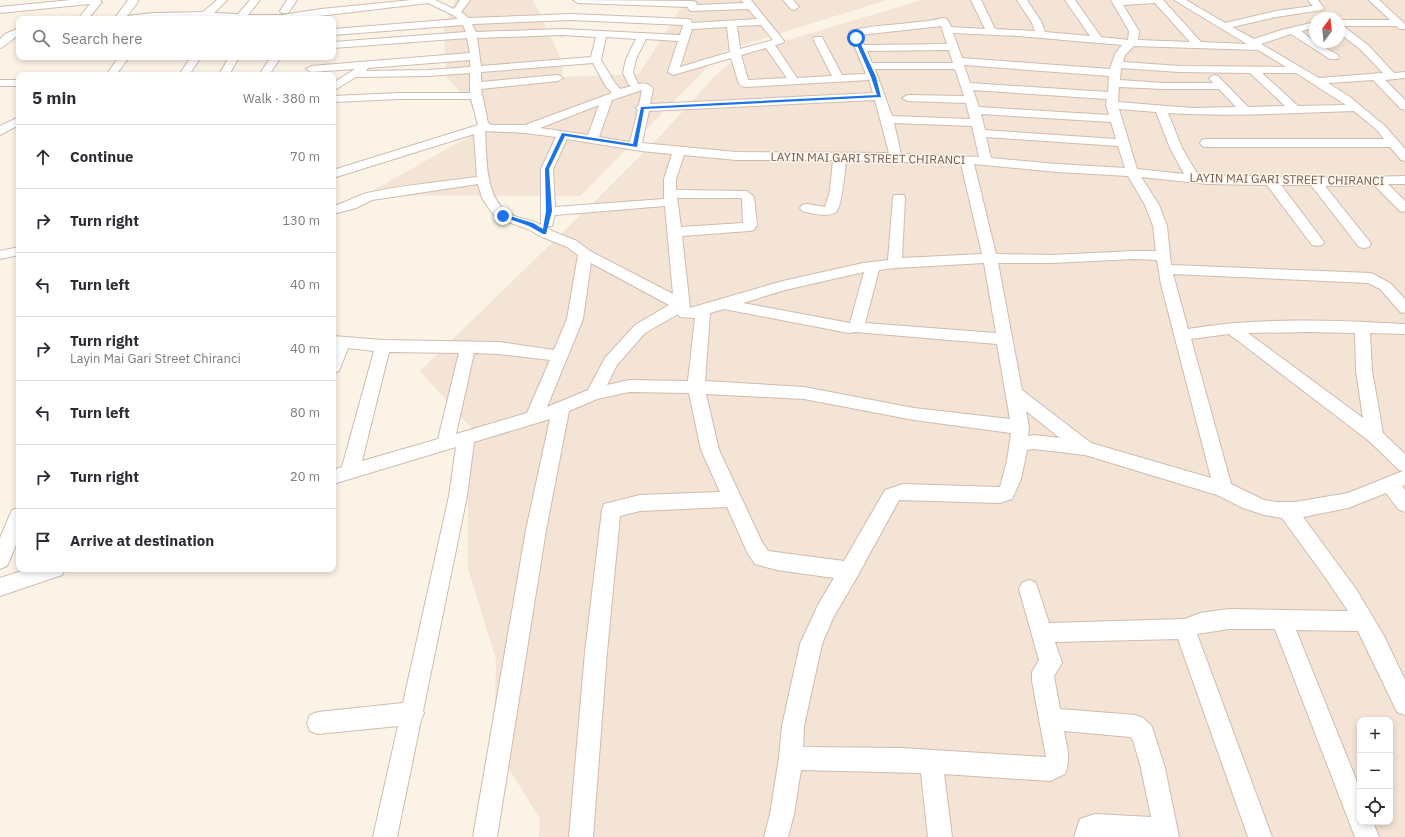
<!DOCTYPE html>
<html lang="en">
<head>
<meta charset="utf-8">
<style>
  body { margin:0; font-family:"IBM Plex Sans",sans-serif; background:#f7f7f7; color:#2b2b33 }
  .controls { position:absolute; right:12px; bottom:12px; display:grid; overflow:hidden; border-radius:8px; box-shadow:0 2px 6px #0003 }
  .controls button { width:36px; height:36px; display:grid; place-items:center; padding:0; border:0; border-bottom:1px solid #e1e1e2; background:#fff; color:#2b2b33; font:20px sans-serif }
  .compass { position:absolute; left:1309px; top:12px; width:36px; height:36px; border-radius:50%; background:#fff; box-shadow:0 2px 6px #0003; rotate:15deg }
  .stop { position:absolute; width:12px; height:12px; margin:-9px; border:3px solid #1a73e8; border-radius:50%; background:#fff }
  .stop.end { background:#1a73e8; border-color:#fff; box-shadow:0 1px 4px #0008 }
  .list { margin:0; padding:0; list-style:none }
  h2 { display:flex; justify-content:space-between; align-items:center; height:52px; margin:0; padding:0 16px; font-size:17px }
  h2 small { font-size:13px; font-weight:400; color:#7c7c81 }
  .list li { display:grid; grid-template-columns:26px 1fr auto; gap:12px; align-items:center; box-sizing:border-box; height:64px; padding:0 16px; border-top:1px solid #e1e1e2 }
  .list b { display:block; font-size:15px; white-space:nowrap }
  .list p { margin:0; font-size:13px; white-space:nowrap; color:#7c7c81 }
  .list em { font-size:13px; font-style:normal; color:#7c7c81 }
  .icon { flex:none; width:22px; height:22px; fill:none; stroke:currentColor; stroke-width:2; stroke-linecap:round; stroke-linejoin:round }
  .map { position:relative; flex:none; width:1405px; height:837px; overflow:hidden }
  .search { position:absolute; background:#fff; box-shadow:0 2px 6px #0003; left:16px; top:16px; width:320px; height:44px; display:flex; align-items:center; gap:10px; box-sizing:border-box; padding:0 14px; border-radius:8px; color:#7c7c81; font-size:15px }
  .panel { position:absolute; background:#fff; box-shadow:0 2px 6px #0003; left:16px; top:72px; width:320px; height:500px; border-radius:8px }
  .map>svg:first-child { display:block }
  .residential { fill:#f4e4d5; fill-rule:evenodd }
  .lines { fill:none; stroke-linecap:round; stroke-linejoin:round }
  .street-casing { stroke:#d0bcaf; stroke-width:2 }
  .street { fill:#fff; fill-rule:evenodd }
  .route { fill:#1a73e8 }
  .labels { text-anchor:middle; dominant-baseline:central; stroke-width:3; stroke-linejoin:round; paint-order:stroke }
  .far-street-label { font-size:12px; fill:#76584b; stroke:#fff7ed }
</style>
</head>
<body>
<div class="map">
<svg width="1405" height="837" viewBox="0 0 1405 837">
  <rect width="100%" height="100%" fill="#fcf3e7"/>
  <path class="residential" d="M 455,0 L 533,0 L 563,63 L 562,77 L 639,74 L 686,0 L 887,0 L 724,51 L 580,196 L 365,195 L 482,129 L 469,101 L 446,77 L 444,29 Z
    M 922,0 L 1405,0 L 1405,837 L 539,837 L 540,819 L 494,745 L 496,660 L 468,568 L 468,497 L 472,429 L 420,371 L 597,199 L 660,136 L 713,78 L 738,55 ZM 1315,18 L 1339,18 L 1339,42 L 1315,42 ZM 1360,720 L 1390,720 L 1390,822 L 1360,822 Z"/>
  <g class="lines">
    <defs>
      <path id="street" d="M 71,0 L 100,0 L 102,2 L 88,19 L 78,19 L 90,4 L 89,4 L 0,13 L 0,7 Z
        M 128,0 L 138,0 L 138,2 L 127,16 L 153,13 L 203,12 L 217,0 L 227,0 L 214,13 L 238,14 L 250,0 L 260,0 L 248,15 L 282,15 L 321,9 L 412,0 L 435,0 L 454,9 L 460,0 L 470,0 L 461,12 L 469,18 L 571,14 L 688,19 L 691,20 L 692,23 L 757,19 L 748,9 L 692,11 L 689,10 L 688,7 L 578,3 L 573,0 L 693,1 L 696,2 L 697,5 L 744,3 L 741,0 L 751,0 L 784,41 L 783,43 L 775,45 L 797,78 L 832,76 L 813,39 L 814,37 L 822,37 L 842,75 L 866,74 L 849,33 L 850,31 C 881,23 915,25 944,18 L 947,19 L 951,27 L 985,29 L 971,0 L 981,0 L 995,29 L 1035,31 L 1032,23 L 1017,0 L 1027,0 L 1042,23 L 1045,32 L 1090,36 L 1065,0 L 1075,0 L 1101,37 L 1128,40 L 1129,31 L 1111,0 L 1163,0 L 1201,42 L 1247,44 L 1174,0 L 1186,0 L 1225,23 L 1276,11 L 1313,6 L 1308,0 L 1318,0 L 1324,8 L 1322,10 L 1276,17 L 1232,27 L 1254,39 L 1278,31 L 1315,22 L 1315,28 L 1301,31 L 1315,42 L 1338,55 L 1339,57 L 1338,59 L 1330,59 L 1291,34 L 1261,44 L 1319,78 L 1383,73 L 1360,49 L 1339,33 L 1339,20 L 1390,20 L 1369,0 L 1379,0 L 1405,24 L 1405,29 L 1400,29 L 1396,26 L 1343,26 L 1368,45 L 1394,73 L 1405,72 L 1405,78 L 1385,80 L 1405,100 L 1405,110 L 1401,109 L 1373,80 L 1328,83 L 1350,97 L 1385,126 L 1405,149 L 1405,161 L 1401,160 L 1390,147 L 1206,147 L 1202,146 L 1200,143 L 1202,140 L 1206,139 L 1384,139 L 1377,130 L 1354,111 C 1292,113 1230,117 1168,113 L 1182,148 L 1198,175 L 1339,178 L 1405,176 L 1405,184 L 1388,184 L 1405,201 L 1405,212 L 1400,211 L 1374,185 L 1325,186 L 1369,241 L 1371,244 L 1369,247 L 1364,248 L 1359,247 L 1311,185 L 1281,185 L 1324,242 L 1322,245 L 1317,246 L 1312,245 L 1267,185 L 1207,184 L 1141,177 L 1159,205 L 1167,226 L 1171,265 L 1371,273 L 1390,283 L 1405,299 L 1405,313 L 1400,312 L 1380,289 L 1368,283 L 1173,274 L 1188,329 C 1258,317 1334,320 1405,324 L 1405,334 L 1370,333 L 1372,371 L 1383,433 L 1405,454 L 1405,485 L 1402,486 L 1405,490 L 1405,512 L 1398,509 L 1386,493 L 1348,508 L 1303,517 L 1356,589 L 1384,636 L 1405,680 L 1405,715 L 1397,712 L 1358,631 L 1296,630 L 1360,789 L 1360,822 L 1373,822 L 1379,837 L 1355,837 L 1275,629 L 1229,629 L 1197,634 L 1272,837 L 1248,837 L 1178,639 L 1055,642 L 1062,663 L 1054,676 L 1060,709 L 1135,715 L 1143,718 L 1151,725 L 1154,733 L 1165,768 L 1179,837 L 1074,837 L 1080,819 L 1095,814 L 1151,817 L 1141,768 L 1133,740 L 1130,737 L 1064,731 C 1067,747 1071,759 1065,774 L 1050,781 L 944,774 L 952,837 L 928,837 L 921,773 L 801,770 L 794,814 L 788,837 L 764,837 L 770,814 L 779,758 L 782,726 L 800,644 L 818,605 L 834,578 L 777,570 L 755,564 L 748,554 L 727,507 L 640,511 L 620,516 L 607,652 L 593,837 L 569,837 L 585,652 L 602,510 L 604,504 L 640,495 L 720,492 L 701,450 L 689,393 L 629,392 L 597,399 L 569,411 L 546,530 L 497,837 L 473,837 L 526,530 L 550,419 L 474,442 L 467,496 L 423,711 L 424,713 L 421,720 L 397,837 L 373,837 L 398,726 L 318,734 L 310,731 L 307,723 L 310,715 L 318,712 L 403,703 L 449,496 L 456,447 L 333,484 L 333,470 L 342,467 L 374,351 L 348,348 L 339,371 L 333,373 L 333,336 L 383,340 L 499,342 L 554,350 L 567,319 L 578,255 L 567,247 L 542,237 L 528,229 L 497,218 L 490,210 L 482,198 L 478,184 L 372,200 L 356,208 L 333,214 L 333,206 C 345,203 356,196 367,193 C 403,185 440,182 477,177 L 474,134 L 333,178 L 333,170 L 478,125 L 471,99 L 400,99 L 333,102 L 333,96 L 400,93 L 470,93 L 470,73 L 428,76 L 356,77 L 333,91 L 333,83 L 355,69 L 311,72 L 306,69 L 311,66 L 470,53 L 467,38 L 333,48 L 333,42 L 466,32 L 463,25 L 333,35 L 333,29 L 458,19 L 453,15 L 428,3 L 294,19 L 114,19 ZM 1155,3 L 1190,42 L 1138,40 L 1139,31 L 1123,5 ZM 571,20 L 683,25 L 680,35 L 562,29 L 476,32 L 472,24 ZM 761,25 L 773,40 L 740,49 L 737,26 ZM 941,26 L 947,44 L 864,45 L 860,35 ZM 727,27 L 730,52 L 680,67 L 692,29 ZM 953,33 L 1018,36 L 1122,45 L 1115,54 L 1110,69 L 962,58 ZM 562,35 L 596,37 L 591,57 L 481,66 L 477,38 ZM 606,37 L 636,39 L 626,59 L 623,73 L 629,85 L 632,86 L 620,89 L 615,83 L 601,60 ZM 646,39 L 678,41 L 668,72 L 673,75 L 731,58 L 739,84 L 744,87 L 869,80 L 873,93 L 650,104 L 653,89 C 649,83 644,83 637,84 L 638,83 L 633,73 L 636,59 ZM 1134,46 L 1258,50 L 1286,67 L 1180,66 L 1123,62 L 1125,55 ZM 766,48 L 787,78 L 748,80 L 741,55 ZM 949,50 L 953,63 L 872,63 L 867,51 ZM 470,60 L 470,67 L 428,70 L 366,71 L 368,68 ZM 593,63 L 605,85 L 612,93 L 525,125 L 492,125 L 488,123 L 481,89 L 558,81 L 563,78 L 558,75 L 481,82 L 481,72 ZM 964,65 L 1109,76 L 1108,92 L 970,83 ZM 1121,68 L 1180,72 L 1250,73 L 1285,106 L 1248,107 L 1218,76 L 1214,75 L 1209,78 L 1213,83 L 1164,83 L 1120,80 ZM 875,69 L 955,69 L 964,96 L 908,95 L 902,98 L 908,101 L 966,103 L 970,119 L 892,116 ZM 1262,73 L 1296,73 L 1346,105 L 1298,106 ZM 1119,87 L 1164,89 L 1219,89 L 1236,107 L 1192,108 L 1118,102 ZM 642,90 L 639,105 L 636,108 L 638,110 L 630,142 L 599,137 L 612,100 ZM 973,90 L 1107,99 L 1106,105 L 1109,115 L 979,107 ZM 875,100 L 889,153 L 736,152 L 642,143 L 649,111 ZM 599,105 L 588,135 L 540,128 ZM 1119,109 L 1156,112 L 1170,148 L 1184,174 L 1137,169 ZM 981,114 L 1111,122 L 1116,139 L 985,130 ZM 894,123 L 972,126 L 979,157 L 901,154 ZM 485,131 L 526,133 L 556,137 L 541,169 L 541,225 C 531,219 516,219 507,212 C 484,195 487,156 485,131 ZM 986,137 L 1118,146 L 1125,168 L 1057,164 L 991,158 ZM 567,139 L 641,151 L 672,154 L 664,179 L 664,199 L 555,207 L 553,169 ZM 684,155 L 736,160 L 833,160 L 830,191 L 825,207 L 807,204 L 802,205 L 800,208 L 802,211 C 811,213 828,218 836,212 C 842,207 845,170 846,160 L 961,164 L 982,254 L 902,258 L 905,198 L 904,195 L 894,195 L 893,198 L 888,260 L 863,263 L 783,281 L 690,308 L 682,236 L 749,231 L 754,230 L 757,225 L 754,197 L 747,191 L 676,190 L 676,179 ZM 974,164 L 1057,172 L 1128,176 L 1145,205 L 1153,226 L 1156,251 L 1134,251 L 1052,255 L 996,254 ZM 677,198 L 740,198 L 742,199 L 743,223 L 681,227 ZM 665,206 L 673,294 L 590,251 L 577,241 L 552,231 L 545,226 L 552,226 L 555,215 ZM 1134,259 L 1157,260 L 1161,284 L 1211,478 L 1091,443 L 1022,390 L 998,263 L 1052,263 ZM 591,263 L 669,305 L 635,325 L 605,358 L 588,390 L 547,407 L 583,319 ZM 984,263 L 996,333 L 865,323 L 879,270 L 895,268 ZM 864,272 L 850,323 L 743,303 L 785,290 ZM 724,309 L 849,333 L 855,332 L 997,344 L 1010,419 L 914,408 L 804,387 L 705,381 L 710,313 ZM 678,314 L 680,317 L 695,318 L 688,381 L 629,380 L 607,385 L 617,365 L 645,333 ZM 1309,332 L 1355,333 L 1356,371 L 1363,418 L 1248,333 ZM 1229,334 L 1369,441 L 1399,470 L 1403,471 L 1348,493 L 1295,502 L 1277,502 L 1264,500 L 1231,484 L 1191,339 ZM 389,352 L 459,353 L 438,439 L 362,461 ZM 474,353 L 499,354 L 550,360 L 527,413 L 456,434 ZM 706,394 L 804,399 L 914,420 L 1011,433 L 1007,461 L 1000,487 L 903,484 L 885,490 L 844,561 L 768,551 L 762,542 L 719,450 ZM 1026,411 L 1060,438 L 1034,435 L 1028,436 L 1029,427 ZM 1034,449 L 1085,455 L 1217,495 L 1243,508 L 1264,515 L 1282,518 L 1325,577 L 1348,611 L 1229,609 L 1200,613 L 1185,619 L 1049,623 L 1036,583 L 1029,580 L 1022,583 L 1019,589 L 1039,660 L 1032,672 L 1032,681 L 1046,757 L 901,748 L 803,747 L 804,726 L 822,644 L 833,618 L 857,577 L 899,500 L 1000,503 L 1012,499 L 1021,479 L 1027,450 Z
        M 287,0 L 297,0 L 288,13 L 282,13 L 280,11 Z
        M 783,0 L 793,0 L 799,7 L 794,10 L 791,9 Z
        M 19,28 L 19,35 C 12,38 7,46 0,48 L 0,39 L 5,34 Z
        M 119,57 L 129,57 L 116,75 L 106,75 Z
        M 191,57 L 201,57 L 189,75 L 179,75 Z
        M 229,57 L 239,57 L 229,75 L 219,75 Z
        M 271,57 L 281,57 L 269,75 L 259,75 Z
        M 0,80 L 19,80 L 19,86 L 0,86 Z
        M 19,117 L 19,125 L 0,135 L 0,126 Z
        M 19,247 L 19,255 L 0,259 L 0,251 Z
        M 19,508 L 19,538 L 7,566 L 0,569 L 0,538 L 12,510 Z
        M 28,569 L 65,569 L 62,575 L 0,596 L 0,578 Z"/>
    </defs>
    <use href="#street" class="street-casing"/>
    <use href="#street" class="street"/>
  </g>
  <path class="route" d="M 856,36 L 858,38 L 876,77 L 881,97 L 644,109 L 637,147 L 565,136 L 549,169 L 552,211 L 546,234 L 543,234 L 529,226 L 501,216 L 503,214 L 533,223 L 543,229 L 546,211 L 545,169 L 562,133 L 633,144 L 641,107 L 877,95 L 871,77 L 854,38 Z"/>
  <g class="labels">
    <g class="far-street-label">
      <text transform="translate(868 158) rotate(1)">LAYIN MAI GARI STREET CHIRANCI</text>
      <text transform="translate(1287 179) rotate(1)">LAYIN MAI GARI STREET CHIRANCI</text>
    </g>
  </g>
</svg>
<div class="controls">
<button>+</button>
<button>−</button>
<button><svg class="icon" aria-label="locate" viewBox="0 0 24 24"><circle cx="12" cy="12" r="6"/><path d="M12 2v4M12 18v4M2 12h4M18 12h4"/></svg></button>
</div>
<svg class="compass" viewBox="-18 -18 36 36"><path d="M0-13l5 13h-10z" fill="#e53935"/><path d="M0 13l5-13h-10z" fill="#7c7c81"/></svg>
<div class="stop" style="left:856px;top:38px"></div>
<div class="stop end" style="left:503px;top:216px"></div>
<div class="search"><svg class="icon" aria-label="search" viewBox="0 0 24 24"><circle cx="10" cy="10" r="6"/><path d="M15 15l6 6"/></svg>Search here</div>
<section class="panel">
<h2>5 min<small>Walk · 380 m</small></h2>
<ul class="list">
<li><svg class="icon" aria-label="ahead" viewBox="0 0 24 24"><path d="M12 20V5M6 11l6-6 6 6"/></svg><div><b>Continue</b></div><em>70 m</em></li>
<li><svg class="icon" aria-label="right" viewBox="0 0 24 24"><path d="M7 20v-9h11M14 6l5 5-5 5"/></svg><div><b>Turn right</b></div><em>130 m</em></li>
<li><svg class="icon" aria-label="left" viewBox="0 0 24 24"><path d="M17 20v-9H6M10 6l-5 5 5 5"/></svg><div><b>Turn left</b></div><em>40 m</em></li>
<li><svg class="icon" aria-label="right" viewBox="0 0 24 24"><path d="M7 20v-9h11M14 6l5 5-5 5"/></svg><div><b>Turn right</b><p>Layin Mai Gari Street Chiranci</p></div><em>40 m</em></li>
<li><svg class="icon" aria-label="left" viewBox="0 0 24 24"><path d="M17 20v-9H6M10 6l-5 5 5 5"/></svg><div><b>Turn left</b></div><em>80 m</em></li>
<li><svg class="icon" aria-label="right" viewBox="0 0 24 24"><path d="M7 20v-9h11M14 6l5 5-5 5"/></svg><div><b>Turn right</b></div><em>20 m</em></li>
<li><svg class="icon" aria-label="arrive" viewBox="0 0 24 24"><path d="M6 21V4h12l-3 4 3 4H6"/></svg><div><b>Arrive at destination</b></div></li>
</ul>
</section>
</div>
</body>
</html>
